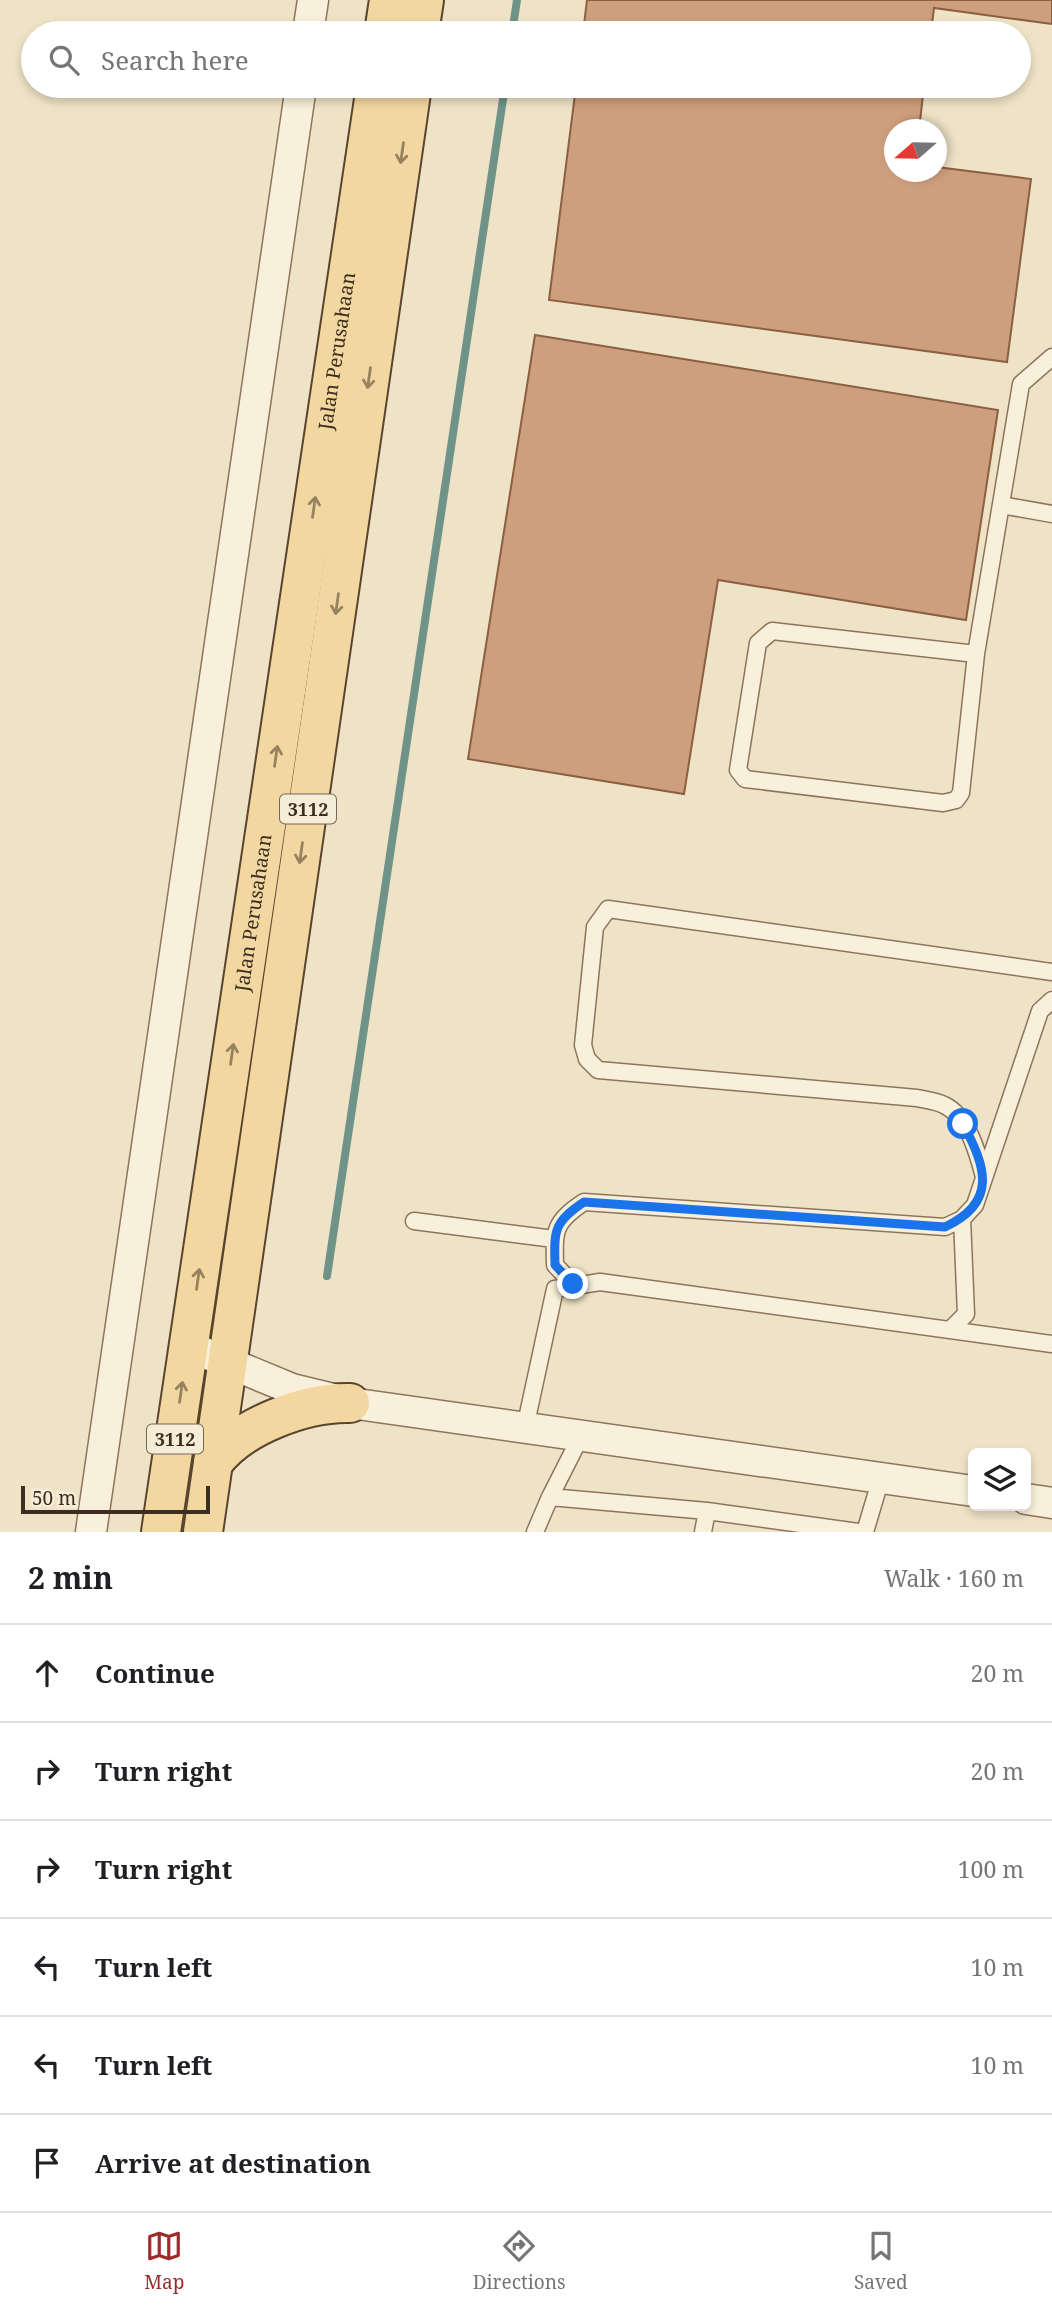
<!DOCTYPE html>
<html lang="en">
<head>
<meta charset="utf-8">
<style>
  body { margin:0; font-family:"Noto Serif",serif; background:#f6f6f6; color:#202124 }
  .controls { position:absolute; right:21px; bottom:21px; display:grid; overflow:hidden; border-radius:10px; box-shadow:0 4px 10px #0003 }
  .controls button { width:63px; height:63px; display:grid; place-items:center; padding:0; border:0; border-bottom:2px solid #e0e0e0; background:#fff; color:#202124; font:35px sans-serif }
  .compass { position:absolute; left:884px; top:119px; width:63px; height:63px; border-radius:50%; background:#fff; box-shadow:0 4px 10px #0003; rotate:250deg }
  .scale { position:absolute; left:21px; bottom:18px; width:189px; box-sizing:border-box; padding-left:7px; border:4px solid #3c2d20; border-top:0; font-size:19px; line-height:24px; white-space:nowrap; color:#3c2d20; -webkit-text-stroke:5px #f6edd7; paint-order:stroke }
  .stop { position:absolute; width:21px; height:21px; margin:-16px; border:5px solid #1a73e8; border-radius:50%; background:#fff }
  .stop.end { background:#1a73e8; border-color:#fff; box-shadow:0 2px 7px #0008 }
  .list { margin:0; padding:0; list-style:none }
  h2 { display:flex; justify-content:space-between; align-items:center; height:91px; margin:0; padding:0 28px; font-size:30px }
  h2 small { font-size:23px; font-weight:400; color:#757577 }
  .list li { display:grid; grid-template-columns:46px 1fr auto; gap:21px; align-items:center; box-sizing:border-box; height:98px; padding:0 28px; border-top:2px solid #e0e0e0 }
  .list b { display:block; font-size:26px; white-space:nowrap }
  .list em { font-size:23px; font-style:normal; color:#757577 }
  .icon { flex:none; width:38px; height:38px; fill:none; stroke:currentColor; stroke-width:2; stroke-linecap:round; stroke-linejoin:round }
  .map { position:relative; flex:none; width:1052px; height:1532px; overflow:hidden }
  .search { position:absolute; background:#fff; box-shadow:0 4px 10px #0003; left:21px; right:21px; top:21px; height:77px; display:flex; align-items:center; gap:18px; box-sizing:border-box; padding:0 24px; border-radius:38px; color:#757577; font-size:26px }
  .sheet { height:679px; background:#fff }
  nav { display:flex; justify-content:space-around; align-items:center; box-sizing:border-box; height:98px; border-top:2px solid #e0e0e0; background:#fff; font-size:19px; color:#757577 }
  nav a { display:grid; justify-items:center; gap:4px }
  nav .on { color:#9b2b2c }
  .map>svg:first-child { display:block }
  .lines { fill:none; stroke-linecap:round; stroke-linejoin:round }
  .stream { stroke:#6f9289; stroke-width:8 }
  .building { fill:#ce9f7d; stroke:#8b5f42; stroke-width:2 }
  .service-casing { stroke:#8c755c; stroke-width:19 }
  .minor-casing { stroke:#8c755c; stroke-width:33 }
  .primary-casing { stroke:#5a4430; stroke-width:42 }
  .service { stroke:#f9f0db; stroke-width:16 }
  .minor { stroke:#f9f0db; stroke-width:30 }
  .primary { stroke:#f2d8a0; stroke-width:38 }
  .oneway { stroke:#978260 }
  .route { stroke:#1a73e8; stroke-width:9 }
  .labels { text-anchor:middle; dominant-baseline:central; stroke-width:5; stroke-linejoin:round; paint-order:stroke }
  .shield { fill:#f6edd7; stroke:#746757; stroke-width:2 }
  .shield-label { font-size:18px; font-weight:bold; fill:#3c2d20 }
  .street-label { font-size:19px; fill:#3c2d20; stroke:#f6edd7 }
</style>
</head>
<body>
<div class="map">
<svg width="1052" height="1532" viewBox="0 0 1052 1532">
  <rect width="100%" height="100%" fill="#efe3c7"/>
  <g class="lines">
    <path class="stream" d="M 512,33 L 517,0
      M 327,1276 L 505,86"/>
  </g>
  <path class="building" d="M 587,0 L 1052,0 L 1052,24 L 934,8 L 931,33 L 583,33 Z
    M 576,86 L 924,86 L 919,130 L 894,130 L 894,172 L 936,172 L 936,167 L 1031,179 L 1007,362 L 549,300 Z
    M 535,335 L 998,410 L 966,620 L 718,580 L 684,794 L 468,759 Z"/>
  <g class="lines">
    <defs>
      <path id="service" d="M 1001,505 L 1052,514
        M 976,654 L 772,631 L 758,643 L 738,770 L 745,779 L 943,803 L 956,800 L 961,793 L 976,654 L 1021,384 L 1052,357
        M 984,1177 C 978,1154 968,1116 944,1105 C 936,1101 926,1100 917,1098 L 598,1070 L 587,1059 L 583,1045 L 595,927 L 608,909 L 1052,972
        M 414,1221 L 554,1239
        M 573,1284 L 555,1265 C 554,1230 554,1222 584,1202 L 945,1227 L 962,1219 L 975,1205 L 1040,1011 L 1052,1000
        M 950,1330 L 966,1314 L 962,1219
        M 525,1428 L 555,1289 L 600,1282 L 1052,1344
        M 581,1436 L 550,1497 L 707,1511 L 858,1532
        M 535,1532 L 550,1497
        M 703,1532 L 707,1511
        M 865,1532 L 881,1478"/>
      <path id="minor" d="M 308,33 L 313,0
        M 188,1346 L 292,1389 L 350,1403 L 973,1491
        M 1026,1499 L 1052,1503
        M 91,1532 L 301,86"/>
      <g id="primary">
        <path d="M 384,33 L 389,0"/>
        <path d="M 419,33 L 424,0"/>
        <path d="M 213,1463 C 240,1426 305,1402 350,1403"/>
        <path id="s1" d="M 161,1532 L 376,86"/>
        <path d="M 203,1532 L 412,86"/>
      </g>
    </defs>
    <use href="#service" class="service-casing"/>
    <use href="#minor" class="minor-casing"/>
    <use href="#primary" class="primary-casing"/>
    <use href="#service" class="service"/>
    <use href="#minor" class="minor"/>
    <use href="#primary" class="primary"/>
  </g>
  <defs><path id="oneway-shaft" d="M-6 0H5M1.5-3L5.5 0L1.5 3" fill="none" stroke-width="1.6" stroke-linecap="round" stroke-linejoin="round" transform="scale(1.75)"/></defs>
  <g class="oneway">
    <use href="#oneway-shaft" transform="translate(402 153) rotate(98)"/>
    <use href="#oneway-shaft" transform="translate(369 378) rotate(98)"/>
    <use href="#oneway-shaft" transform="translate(314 507) rotate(-82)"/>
    <use href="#oneway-shaft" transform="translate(337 604) rotate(98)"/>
    <use href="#oneway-shaft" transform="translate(276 756) rotate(-82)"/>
    <use href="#oneway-shaft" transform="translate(301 853) rotate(98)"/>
    <use href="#oneway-shaft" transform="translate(232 1054) rotate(-82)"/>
    <use href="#oneway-shaft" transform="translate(198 1279) rotate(-82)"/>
    <use href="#oneway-shaft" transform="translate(181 1392) rotate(-82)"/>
  </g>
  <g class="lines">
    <path class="route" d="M 573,1284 L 555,1265 C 554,1230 554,1222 584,1202 L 945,1227 C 998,1202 986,1167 963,1124"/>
  </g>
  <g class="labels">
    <g class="shield">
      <rect x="280" y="794.5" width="56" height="29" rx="5"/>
      <rect x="147" y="1424.5" width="56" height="29" rx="5"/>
    </g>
    <g class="shield-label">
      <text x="308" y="809">3112</text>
      <text x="175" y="1439">3112</text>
    </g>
    <g class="street-label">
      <text stroke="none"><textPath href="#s1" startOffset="1194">Jalan Perusahaan</textPath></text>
      <text stroke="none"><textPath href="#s1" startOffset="626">Jalan Perusahaan</textPath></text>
    </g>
  </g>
</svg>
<div class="controls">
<button><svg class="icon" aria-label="layers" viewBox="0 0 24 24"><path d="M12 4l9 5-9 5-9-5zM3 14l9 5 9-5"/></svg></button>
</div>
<svg class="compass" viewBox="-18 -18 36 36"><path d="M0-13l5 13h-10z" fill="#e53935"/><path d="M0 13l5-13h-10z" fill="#757577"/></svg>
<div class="scale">50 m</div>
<div class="stop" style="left:963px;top:1124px"></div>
<div class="stop end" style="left:573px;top:1284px"></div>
<div class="search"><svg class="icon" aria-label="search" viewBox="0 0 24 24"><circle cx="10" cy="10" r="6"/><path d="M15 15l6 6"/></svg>Search here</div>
</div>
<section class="sheet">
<h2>2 min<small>Walk · 160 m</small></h2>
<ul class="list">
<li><svg class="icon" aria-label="ahead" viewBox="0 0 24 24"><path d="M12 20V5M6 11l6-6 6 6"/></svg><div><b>Continue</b></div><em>20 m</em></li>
<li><svg class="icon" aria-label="right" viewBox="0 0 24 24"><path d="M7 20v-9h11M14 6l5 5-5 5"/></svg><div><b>Turn right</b></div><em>20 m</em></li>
<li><svg class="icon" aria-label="right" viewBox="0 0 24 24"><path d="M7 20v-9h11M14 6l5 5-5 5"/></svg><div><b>Turn right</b></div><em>100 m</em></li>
<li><svg class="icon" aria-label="left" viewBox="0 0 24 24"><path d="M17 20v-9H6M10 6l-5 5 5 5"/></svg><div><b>Turn left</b></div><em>10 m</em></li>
<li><svg class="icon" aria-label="left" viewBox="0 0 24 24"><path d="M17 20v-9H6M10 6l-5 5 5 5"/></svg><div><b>Turn left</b></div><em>10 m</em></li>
<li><svg class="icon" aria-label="arrive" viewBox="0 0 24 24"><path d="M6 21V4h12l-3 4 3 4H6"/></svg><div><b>Arrive at destination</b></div></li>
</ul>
</section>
<nav>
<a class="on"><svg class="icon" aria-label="map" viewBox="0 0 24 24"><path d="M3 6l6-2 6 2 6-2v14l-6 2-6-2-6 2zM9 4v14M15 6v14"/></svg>Map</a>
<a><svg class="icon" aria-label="directions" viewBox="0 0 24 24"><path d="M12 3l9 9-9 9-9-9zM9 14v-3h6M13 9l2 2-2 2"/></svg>Directions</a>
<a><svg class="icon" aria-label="saved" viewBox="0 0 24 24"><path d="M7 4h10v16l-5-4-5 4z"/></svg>Saved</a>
</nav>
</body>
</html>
